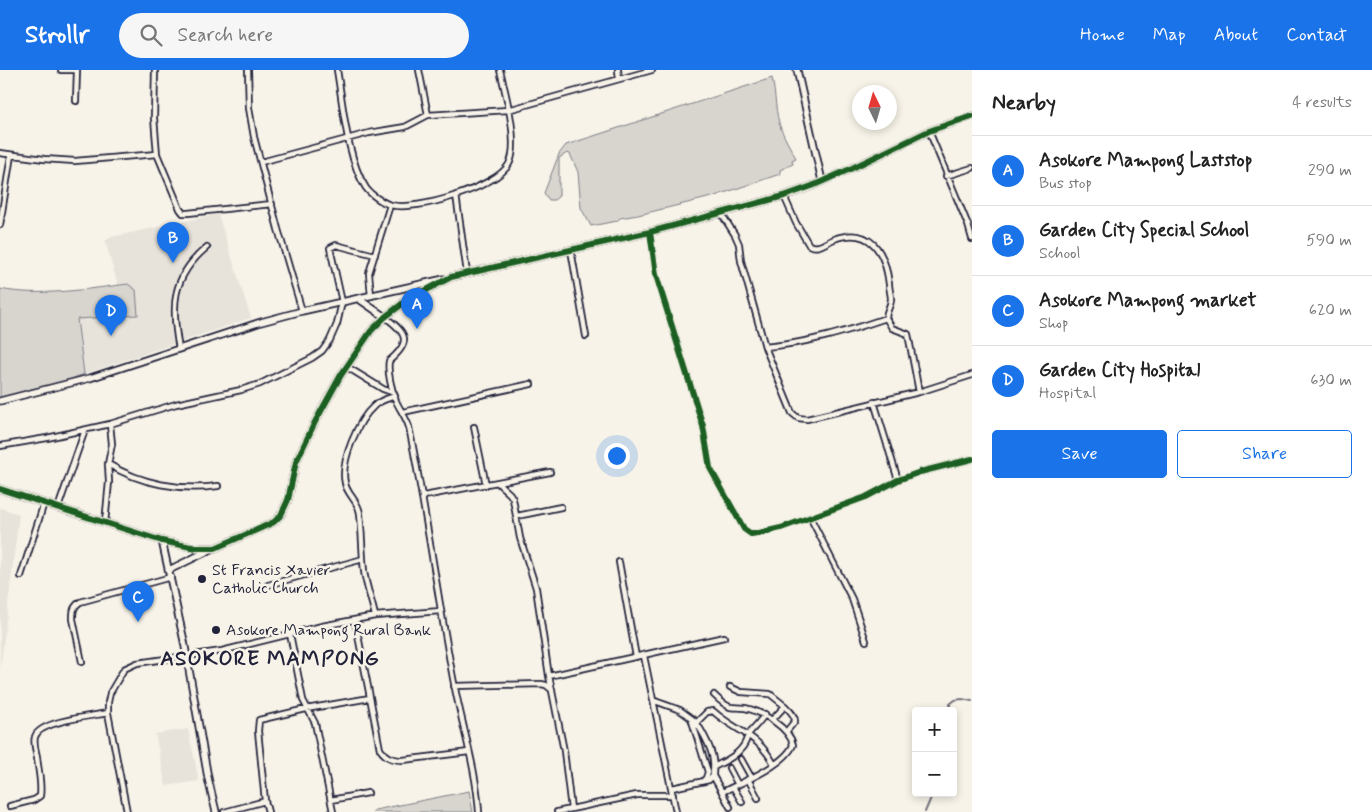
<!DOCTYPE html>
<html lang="en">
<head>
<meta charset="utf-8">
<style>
  body { margin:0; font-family:Mynerve,sans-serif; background:#f6f6f6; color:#222 }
  .controls { position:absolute; right:15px; bottom:15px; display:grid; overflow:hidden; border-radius:5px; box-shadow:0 2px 8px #0003 }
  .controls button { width:45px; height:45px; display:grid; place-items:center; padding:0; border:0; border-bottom:1px solid #e0e0e0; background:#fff; color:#222; font:25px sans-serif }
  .compass { position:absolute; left:852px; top:15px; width:45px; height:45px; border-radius:50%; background:#fff; box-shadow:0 2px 8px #0003; rotate:355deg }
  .you { position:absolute; left:616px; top:385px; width:18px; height:18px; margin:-12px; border:4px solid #fff; border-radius:50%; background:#1a73e8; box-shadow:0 0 0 8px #1a73e833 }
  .badge { display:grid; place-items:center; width:32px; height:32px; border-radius:50%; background:#1a73e8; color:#fff; font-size:16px; font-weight:700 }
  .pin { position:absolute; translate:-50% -41px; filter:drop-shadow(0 1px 2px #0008) }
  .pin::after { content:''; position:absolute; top:26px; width:18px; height:15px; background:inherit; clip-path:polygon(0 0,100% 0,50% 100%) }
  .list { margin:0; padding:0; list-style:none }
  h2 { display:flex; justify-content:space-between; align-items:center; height:65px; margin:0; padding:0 20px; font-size:21px }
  h2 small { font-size:16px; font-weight:400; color:#767676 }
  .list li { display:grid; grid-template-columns:32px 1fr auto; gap:15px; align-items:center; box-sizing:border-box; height:70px; padding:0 20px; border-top:1px solid #e0e0e0 }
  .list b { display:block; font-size:19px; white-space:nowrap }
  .list p { margin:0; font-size:16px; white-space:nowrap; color:#767676 }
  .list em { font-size:16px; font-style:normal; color:#767676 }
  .actions { display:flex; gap:10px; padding:15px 20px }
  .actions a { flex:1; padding:11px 0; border:1px solid #1a73e8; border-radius:5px; text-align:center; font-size:18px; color:#1a73e8 }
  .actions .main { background:#1a73e8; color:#fff }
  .icon { flex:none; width:28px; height:28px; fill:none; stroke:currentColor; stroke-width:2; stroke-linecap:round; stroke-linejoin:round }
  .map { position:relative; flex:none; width:972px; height:742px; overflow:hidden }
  header { display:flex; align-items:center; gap:30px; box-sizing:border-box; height:70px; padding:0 25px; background:#1a73e8; color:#fff }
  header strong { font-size:24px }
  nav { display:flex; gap:28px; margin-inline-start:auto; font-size:18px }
  .search { width:350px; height:45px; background:#f6f6f6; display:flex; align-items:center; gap:12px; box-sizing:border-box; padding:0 18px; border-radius:28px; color:#767676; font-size:19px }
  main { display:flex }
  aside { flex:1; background:#fff }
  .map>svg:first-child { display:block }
  .built { fill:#e7e3db }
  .green { fill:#d8d5cf; stroke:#7d7c85 }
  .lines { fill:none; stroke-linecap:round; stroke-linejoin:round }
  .stream { stroke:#76747f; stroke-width:2 }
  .minor-casing { stroke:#22223b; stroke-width:8 }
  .tertiary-casing { stroke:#22223b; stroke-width:9 }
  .minor { stroke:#f7f3e8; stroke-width:4.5 }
  .tertiary { stroke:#f7f3e8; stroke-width:5.5 }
  .cycleway-casing { stroke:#f7f3e8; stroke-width:9 }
  .cycleway { stroke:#1b5e20; stroke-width:6 }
  .poi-dot { fill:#22223b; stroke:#f7f3e8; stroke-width:2 }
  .labels { text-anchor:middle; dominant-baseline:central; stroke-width:5; stroke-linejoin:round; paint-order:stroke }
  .poi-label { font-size:16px; fill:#22223b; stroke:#f7f3e8; text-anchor:start }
  .district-label { font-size:21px; font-weight:bold; letter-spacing:1px; fill:#22223b; stroke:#f7f3e8 }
</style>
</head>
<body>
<header>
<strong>Strollr</strong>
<div class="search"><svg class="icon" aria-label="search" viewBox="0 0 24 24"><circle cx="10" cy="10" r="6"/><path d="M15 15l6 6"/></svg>Search here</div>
<nav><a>Home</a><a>Map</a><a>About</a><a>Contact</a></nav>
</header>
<main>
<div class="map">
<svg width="972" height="742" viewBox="0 0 972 742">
  <rect width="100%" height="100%" fill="#f7f3e8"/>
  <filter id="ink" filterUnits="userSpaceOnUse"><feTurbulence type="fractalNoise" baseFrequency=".02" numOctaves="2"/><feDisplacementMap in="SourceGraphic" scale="10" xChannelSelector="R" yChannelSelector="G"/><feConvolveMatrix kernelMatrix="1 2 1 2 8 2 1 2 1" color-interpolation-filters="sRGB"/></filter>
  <g filter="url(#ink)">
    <path class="built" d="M 218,144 L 251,248 L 84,304 L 77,249 L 138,245 L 128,214 L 118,215 L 105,171 L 111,167 Z
      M 0,438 L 19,444 L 0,601 Z
      M 188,659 L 199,711 L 166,716 L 155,664 Z"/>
    <path class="green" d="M 772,8 C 776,25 775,43 781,59 C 785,69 791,79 796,88 L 792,90 L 793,94 L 780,100 L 780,104 L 712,127 L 638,145 L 620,148 L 617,151 L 591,156 L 581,138 L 578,102 L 570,84 L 567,83 L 559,88 L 559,126 L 554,130 L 549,130 L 544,123 L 559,84 L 566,75 Z
      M 128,214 L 136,220 L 138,245 L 77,249 L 84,304 L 67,311 L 0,328 L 0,219 C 39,227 88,219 128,214 Z
      M 469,721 L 473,742 L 372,742 L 375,740 Z"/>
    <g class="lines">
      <path class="stream" d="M 950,641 L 950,634 L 955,630 L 962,629 L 972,631
        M 925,742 L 933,723"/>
      <defs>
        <path id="minor" d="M 61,0 L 77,0
          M 155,0 L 154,48 L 157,84 L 180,139 L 183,143 L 188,143 L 272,134
          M 248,0 L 249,38 L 254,67 L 278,159 L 302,241
          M 337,0 C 343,34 347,90 366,118 C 371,125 383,133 391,135 C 416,142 497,117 509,94 C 520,74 505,22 500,0
          M 419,0 L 428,45
          M 618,0 L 619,9
          M 76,31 L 77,0
          M 929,61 L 968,155 L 972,169
          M 0,83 L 44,89 L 75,91 L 157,84
          M 261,92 L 369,63 L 405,57 L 428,45 L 508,40 L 652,0
          M 946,106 L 972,98
          M 456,125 L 467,203
          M 784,126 L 796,153 L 809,175 C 818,180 826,172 834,169 C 871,156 885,182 889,214 C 889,219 891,224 891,229 C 891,236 886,241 886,248 L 892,258 L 908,264 L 919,322
          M 721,143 L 735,165 L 739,174 L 741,191 L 765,277 L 792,343 L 798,348 L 807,349 L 919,322 L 972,305
          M 0,155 L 11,85
          M 650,162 L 656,205 L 703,356 L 710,398 L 744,459 L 751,464 L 759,463 L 781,458 L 866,427 L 898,410 L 920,402 L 972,389
          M 571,180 L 586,266
          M 371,226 L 369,203 L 390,135
          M 385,247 C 407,263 412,272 389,291 C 387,302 392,321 396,331 C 400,340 406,347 409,357 C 426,440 437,524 453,608 C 461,653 476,696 479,742
          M 765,277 C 809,273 845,262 886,248
          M 179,279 C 171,237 171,207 207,177
          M 347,297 L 383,319 L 394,323
          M 874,332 L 898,410
          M 403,342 L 531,314
          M 474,357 L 486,415
          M 0,376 L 47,368 L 110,354 L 176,334 L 241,320 L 260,314 L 312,288 L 322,281 L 330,270 L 337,254 L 342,232 L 330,178 L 336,175 L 375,185
          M 108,394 C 141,414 180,421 218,416
          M 498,413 L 510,424 L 513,429 L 520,468 L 536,518 L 549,606 L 564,681 L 571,739
          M 424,426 L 550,402
          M 58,438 L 85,360
          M 517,446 L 561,437
          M 810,447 L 852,529 L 866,571
          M 105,453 L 109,412 L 108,394 L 112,374 L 110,354
          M 619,492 L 636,587
          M 21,506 L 44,433
          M 268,515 L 363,489
          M 375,546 C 372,531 366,516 364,501 C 362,482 362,463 360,444 C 359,431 347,425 345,413 C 340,392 358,350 374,336 C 380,330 387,329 395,326
          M 355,550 L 380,679 C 386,688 393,690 403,690 L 469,682
          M 290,564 L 303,630 L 315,653 L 333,742
          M 644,586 L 676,742
          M 82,592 L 73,549 C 73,541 73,537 80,532 L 171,507
          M 549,606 L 724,567
          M 454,616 L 541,614 L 546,615 L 552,620
          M 730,617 L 741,622 L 770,624 L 785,636
          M 655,631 L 680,640 L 691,648 L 708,702 L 706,708 L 703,711
          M 772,650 L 785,636 C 789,640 795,645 795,651 L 786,662
          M 697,652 L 707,642 L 713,641 C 736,662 757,663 774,694
          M 741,689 L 751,707
          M 714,697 C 725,691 739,685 745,673 C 747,669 747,666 750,662 C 755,656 760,652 765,644
          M 729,698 L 738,715
          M 713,706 L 722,722 C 741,713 785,695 793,675 C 790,658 761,641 745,638 C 740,637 735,638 730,637 C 723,634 719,630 714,625
          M 748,709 L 758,728
          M 733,717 L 742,732
          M 672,718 L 709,710 L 713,706 C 713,701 714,695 713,690 C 712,679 699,653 691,648
          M 722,722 L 730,737
          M 331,730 L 368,723
          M 10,736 L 34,730 L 40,726 C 42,713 38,699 37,687 C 36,681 33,673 35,667 C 39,651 92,646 108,643
          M 127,742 L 108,643 L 108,632 L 110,623 L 124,599 L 137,593 L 222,581 L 322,556 L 375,546 L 441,541
          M 224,742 L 265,731
          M 268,742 L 265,731 L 258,661 L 259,650 L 306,639 L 370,628
          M 557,742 L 637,725 L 673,725"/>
        <path id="tertiary" d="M 797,0 L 822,111
          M 359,229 L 385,247
          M 0,331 L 90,308 L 261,252 L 302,241 L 444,209
          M 0,419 L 162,471 L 196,478 L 215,478 L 261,458 L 274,452 L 281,445 L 288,430 L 296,392 L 315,352 L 341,305 L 371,261 L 385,247 L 406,231 L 451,207 L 650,162 L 784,126 L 812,116 L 848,100 L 929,61 L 972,46
          M 162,471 L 184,571 L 208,708 L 216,742
          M 169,500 L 212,479"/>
      </defs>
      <use href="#minor" class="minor-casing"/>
      <use href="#tertiary" class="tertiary-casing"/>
      <use href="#minor" class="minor"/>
      <use href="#tertiary" class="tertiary"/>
      <defs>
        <path id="cycleway" d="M 650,162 L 656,205 L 703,356 L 710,398 L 744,459 L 751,464 L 759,463 L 781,458 L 866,427 L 898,410 L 920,402 L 972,389
          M 0,419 L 162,471 L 196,478 L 215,478 L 261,458 L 274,452 L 281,445 L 288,430 L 296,392 L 315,352 L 341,305 L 371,261 L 385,247 L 406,231 L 451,207 L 650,162 L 784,126 L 812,116 L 848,100 L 929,61 L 972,46"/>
      </defs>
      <use href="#cycleway" class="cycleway-casing"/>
      <use href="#cycleway" class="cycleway"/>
    </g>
  </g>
  <g class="poi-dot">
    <circle cx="202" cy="509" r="5"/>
    <circle cx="216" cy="560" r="5"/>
  </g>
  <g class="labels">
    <g class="poi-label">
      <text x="212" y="500">St Francis Xavier<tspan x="212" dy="18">Catholic Church</tspan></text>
      <text x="226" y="560">Asokore Mampong Rural Bank</text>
    </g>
    <g class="district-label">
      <text x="270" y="589">ASOKORE MAMPONG</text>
    </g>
  </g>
</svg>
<div class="controls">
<button>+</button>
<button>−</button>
</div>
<svg class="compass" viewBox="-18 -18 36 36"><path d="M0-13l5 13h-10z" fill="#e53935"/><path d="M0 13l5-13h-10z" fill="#767676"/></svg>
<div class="you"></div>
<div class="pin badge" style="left:417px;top:259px">A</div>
<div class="pin badge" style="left:173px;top:193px">B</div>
<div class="pin badge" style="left:138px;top:552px">C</div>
<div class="pin badge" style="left:111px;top:266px">D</div>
</div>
<aside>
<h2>Nearby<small>4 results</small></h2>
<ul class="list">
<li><span class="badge">A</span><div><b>Asokore Mampong Laststop</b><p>Bus stop</p></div><em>290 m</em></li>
<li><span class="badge">B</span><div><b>Garden City Special School</b><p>School</p></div><em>590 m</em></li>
<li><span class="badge">C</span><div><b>Asokore Mampong market</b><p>Shop</p></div><em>620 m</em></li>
<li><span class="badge">D</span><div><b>Garden City Hospital</b><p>Hospital</p></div><em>630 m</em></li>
</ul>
<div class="actions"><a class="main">Save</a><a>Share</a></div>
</aside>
</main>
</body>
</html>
